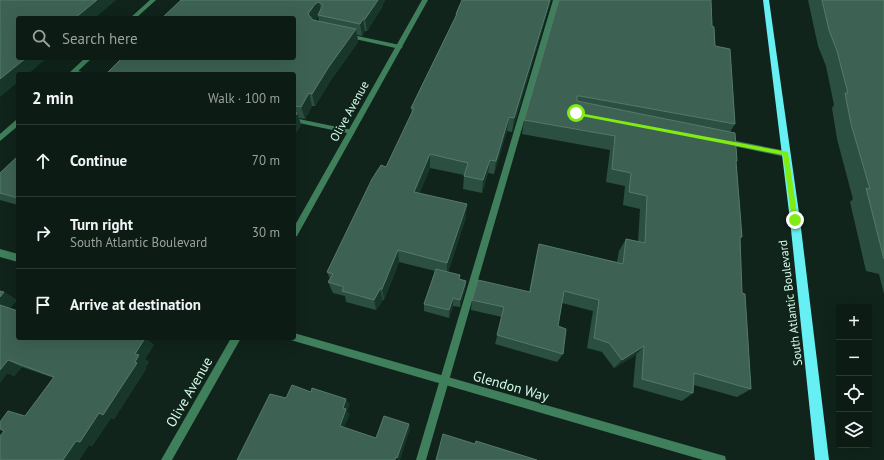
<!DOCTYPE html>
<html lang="en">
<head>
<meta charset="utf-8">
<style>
  body { margin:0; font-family:"PT Sans",sans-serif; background:#15241d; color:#f1f3f6 }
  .controls { position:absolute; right:12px; bottom:12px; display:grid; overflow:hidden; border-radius:4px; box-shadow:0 4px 16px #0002 }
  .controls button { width:36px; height:36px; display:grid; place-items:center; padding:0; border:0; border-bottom:1px solid #2c3934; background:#0c1b14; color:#f1f3f6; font:20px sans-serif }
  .stop { position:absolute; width:12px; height:12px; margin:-9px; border:3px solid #80ec13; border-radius:50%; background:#fff }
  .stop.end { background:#80ec13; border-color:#fff; box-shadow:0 1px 4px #0008 }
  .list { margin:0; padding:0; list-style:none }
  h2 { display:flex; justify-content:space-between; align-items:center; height:52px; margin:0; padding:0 16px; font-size:17px }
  h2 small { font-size:13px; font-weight:400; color:#9aa1a0 }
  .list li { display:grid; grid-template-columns:26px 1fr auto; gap:12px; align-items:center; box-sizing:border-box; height:72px; padding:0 16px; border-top:1px solid #2c3934 }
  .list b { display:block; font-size:15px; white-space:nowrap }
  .list p { margin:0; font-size:13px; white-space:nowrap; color:#9aa1a0 }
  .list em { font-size:13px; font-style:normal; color:#9aa1a0 }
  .icon { flex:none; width:22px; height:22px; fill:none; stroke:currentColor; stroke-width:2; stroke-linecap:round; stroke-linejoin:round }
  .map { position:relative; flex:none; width:884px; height:460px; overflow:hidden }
  .search { position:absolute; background:#0c1b14; box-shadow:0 4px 16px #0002; left:16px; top:16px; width:280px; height:44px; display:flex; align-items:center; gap:10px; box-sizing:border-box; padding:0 14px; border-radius:4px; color:#9aa1a0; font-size:15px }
  .panel { position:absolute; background:#0c1b14; box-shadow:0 4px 16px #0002; left:16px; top:72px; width:280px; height:268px; border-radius:4px }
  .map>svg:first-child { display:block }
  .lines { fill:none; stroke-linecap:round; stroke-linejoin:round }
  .lane { fill:#3f7f5b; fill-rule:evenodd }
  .street { fill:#3f7f5b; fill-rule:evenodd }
  .primary { fill:#66f0f3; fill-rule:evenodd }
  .wall { fill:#2b5041; fill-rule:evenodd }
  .shaded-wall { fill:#18372a }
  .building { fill:#3d6253; stroke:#557a6a }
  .route { fill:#80ec13 }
  .labels { text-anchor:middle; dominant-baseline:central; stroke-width:3.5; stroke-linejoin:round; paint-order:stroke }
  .street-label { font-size:12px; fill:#d6fce9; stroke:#10241b }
  .near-street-label { font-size:14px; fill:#d6fce9; stroke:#10241b }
</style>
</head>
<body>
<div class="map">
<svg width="884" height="460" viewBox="0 0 884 460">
  <rect width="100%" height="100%" fill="#10241b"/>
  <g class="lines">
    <path class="lane" d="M 553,0 L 559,0 L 426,460 L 416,460 Z
      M 348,34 L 400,45 L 403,47 L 400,49 L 346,37 L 346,35 Z
      M 74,70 L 86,73 L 87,74 L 72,73 L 71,72 Z
      M 294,118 L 352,130 L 355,132 L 352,134 L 294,122 Z
      M 726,139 L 786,151 L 790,154 L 786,157 L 724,144 L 722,142 Z"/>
    <path class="street" d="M 150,0 L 156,0 L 136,18 L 130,18 Z
      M 422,0 L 428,0 L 297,236 L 294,237 L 294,227 Z
      M 85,58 L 92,58 L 75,74 L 68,74 Z
      M 16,120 L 18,120 L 18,126 L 0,141 L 0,134 Z
      M 0,249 L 18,254 L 18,262 L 0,257 Z
      M 294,333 L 721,455 L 725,456 L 726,460 L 703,460 L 294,341 L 291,340 L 290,338 L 294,338 Z
      M 231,338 L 241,338 L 172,460 L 161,460 Z"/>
    <path class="primary" d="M 763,0 L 769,0 L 800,220 L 829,460 L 815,460 L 790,220 Z"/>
  </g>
  <path class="wall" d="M 181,0 L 383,4 L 383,6 L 367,31 L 365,31 L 362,36 L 357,35 L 358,42 L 331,80 L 315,106 L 312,106 L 305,119 L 299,118 L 301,125 L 294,136 L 294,74 ZM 318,16 L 319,22 L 315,21 Z
    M 551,0 L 512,132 L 507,131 L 494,174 L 488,173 L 482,193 L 463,189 L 464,175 L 430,168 L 419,194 L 466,217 L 448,272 L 460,279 L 466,281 L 465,289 L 460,307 L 453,306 L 449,318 L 424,311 L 424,304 L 435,271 L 399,262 L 384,300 L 383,300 L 376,310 L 346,302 L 345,296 L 333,293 L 328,282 L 330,279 L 327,272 L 386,167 L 412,114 L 411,108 L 455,18 L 456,14 Z
    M 808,0 L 884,0 L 884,294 L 879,274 L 866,271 L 850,202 L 853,199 L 837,139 L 832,108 L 834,105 L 826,66 L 818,46 Z
    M 712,26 L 715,46 L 735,124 L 730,132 L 737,161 L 736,163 L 742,237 L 740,239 L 742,293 L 751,389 L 737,397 L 694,385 L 693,393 L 682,401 L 633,387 L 636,355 L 614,368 L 602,352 L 587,348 L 593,311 L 562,303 L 558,326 L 563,354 L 557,362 L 495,344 L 502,317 L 471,310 L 472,300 L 529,292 L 536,256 L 539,244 L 617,262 L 619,251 L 626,239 L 638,242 L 640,209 L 623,205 L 625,186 L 606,182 L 610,150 L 522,134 L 524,120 Z
    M 18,156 L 18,205 L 0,200 L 0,173 Z
    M 0,291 L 4,292 L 17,300 L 10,308 L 18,338 L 145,338 L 154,345 L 145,359 L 149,362 L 145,368 L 146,369 L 114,419 L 111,418 L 92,446 L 89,445 L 79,460 L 0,460 L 25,416 L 54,378 L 22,367 L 14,376 L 7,373 L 0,383 Z"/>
  <path class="shaded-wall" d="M 97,0 L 116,0 L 95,18 L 75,18 Z
    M 378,0 L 386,0 L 383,4 L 383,6 L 367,31 L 365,19 Z
    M 550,0 L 551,0 L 512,132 L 514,118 Z
    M 319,2 L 322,15 L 318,15 L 318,16 L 311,26 L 308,14 L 315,4 Z
    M 363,19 L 365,31 L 362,36 L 360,24 Z
    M 356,29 L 358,42 L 331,80 L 315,106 L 312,94 L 328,68 Z
    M 26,58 L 47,58 L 28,74 L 18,74 L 18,82 L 0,97 L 0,79 Z
    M 309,93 L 312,106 L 305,119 L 301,107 Z
    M 297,113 L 301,125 L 294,136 L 294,118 Z
    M 509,117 L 507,131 L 494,174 L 496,161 Z
    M 430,154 L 430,168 L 415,205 L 414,192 Z
    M 490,160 L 488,173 L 482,193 L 483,180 Z
    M 467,204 L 466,217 L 447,274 L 447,263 Z
    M 398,250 L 399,262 L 384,300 L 382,289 Z
    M 466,281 L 465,289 L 460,307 L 460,300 Z
    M 380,289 L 383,300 L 376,310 L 374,300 Z
    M 4,292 L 17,300 L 8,310 L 0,306 L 0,297 Z
    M 453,298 L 453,306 L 449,318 L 449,310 Z
    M 145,338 L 154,345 L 145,359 L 149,362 L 145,368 L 146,369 L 114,419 L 103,415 L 135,362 L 135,354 Z
    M 644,346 L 636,355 L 614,368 L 622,360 Z
    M 8,360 L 22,367 L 14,376 L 0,370 Z
    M 0,370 L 7,373 L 0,383 Z
    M 346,399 L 350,405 L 347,411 L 350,414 L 343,430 L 340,426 L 343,408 Z
    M 99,413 L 111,418 L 92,446 L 89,445 L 79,460 L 63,460 L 76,441 Z
    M 409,424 L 410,429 L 400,460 L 398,460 L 397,458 Z"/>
  <path class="building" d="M 0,0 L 97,0 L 75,18 L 18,18 L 18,58 L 26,58 L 0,79 Z
    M 181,0 L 378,0 L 365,19 L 363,19 L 360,24 L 318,15 L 323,5 L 319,2 L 315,4 L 308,14 L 313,20 L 356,29 L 328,68 L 312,94 L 309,93 L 301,107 L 294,106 L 294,74 L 106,74 L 122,58 L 294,58 L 294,18 L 162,18 Z
    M 462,0 L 550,0 L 514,118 L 509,117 L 496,161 L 490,160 L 483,180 L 464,176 L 468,163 L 430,154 L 414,192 L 467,204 L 447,263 L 398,250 L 382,289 L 380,289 L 374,300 L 342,291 L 344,287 L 328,282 L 333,274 L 327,272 L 372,179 L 381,165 L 386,167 L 414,108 L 411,108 L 457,14 L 456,14 Z
    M 559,0 L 711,0 L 712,26 L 714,27 L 715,46 L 730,49 L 735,124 L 580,96 L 577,96 L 577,101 L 735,133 L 737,161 L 736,161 L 742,237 L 740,237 L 742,293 L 745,294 L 751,389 L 694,373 L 693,393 L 642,379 L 644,346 L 622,360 L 609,343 L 594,338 L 599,300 L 564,291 L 558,326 L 566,329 L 563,354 L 497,335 L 504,307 L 472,300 L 478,280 L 530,292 L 539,244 L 623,264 L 626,239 L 645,243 L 647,196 L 629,192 L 631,173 L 612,169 L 615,136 L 524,120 Z
    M 822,0 L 884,0 L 884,259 L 866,188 L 870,189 L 851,124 L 845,93 L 848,93 L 837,51 L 829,30 Z
    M 294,112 L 297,113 L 294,118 Z
    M 18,156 L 18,198 L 0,193 L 0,173 Z
    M 436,269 L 460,275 L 459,279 L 466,281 L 460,300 L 453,298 L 449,310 L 424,304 Z
    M 0,291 L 4,292 L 0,297 Z
    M 0,305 L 18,311 L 18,338 L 145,338 L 135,354 L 139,355 L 135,362 L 137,363 L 103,415 L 99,413 L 80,442 L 76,441 L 63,460 L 0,460 L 0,436 L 4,431 L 0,429 L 0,422 L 8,411 L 25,416 L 54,377 L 8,360 L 0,370 Z
    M 292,385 L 311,392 L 312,388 L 346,399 L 343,408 L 346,409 L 340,426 L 376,438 L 384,416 L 409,424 L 397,458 L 396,457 L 395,460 L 237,460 L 270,394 L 286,398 Z
    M 443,434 L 475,444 L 476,441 L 537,460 L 436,460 Z"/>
  <path class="route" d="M 574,112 L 788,152 L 798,220 L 795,223 L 792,220 L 783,155 L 576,115 L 574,115 Z"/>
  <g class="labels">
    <g class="street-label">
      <text transform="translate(349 111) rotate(-61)">Olive Avenue</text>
      <text transform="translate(790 303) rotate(-97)">South Atlantic Boulevard</text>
    </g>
    <g class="near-street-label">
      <text transform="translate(511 386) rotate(16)">Glendon Way</text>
      <text transform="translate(189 392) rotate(-60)">Olive Avenue</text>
    </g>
  </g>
</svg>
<div class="controls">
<button>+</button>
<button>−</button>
<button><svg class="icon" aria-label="locate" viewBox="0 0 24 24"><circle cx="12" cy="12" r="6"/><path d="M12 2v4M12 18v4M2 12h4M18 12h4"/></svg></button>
<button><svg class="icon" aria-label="layers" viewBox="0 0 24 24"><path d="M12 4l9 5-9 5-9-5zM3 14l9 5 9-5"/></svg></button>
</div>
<div class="stop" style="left:576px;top:113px"></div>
<div class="stop end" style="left:795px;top:220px"></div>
<div class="search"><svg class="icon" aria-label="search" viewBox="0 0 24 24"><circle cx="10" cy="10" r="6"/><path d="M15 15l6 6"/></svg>Search here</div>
<section class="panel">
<h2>2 min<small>Walk · 100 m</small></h2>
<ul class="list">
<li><svg class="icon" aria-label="ahead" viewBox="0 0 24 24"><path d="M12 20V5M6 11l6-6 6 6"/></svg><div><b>Continue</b></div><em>70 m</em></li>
<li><svg class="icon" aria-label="right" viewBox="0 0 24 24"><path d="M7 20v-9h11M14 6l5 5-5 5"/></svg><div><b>Turn right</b><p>South Atlantic Boulevard</p></div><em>30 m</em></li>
<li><svg class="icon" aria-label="arrive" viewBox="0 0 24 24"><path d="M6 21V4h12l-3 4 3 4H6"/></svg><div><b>Arrive at destination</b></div></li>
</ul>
</section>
</div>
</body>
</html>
